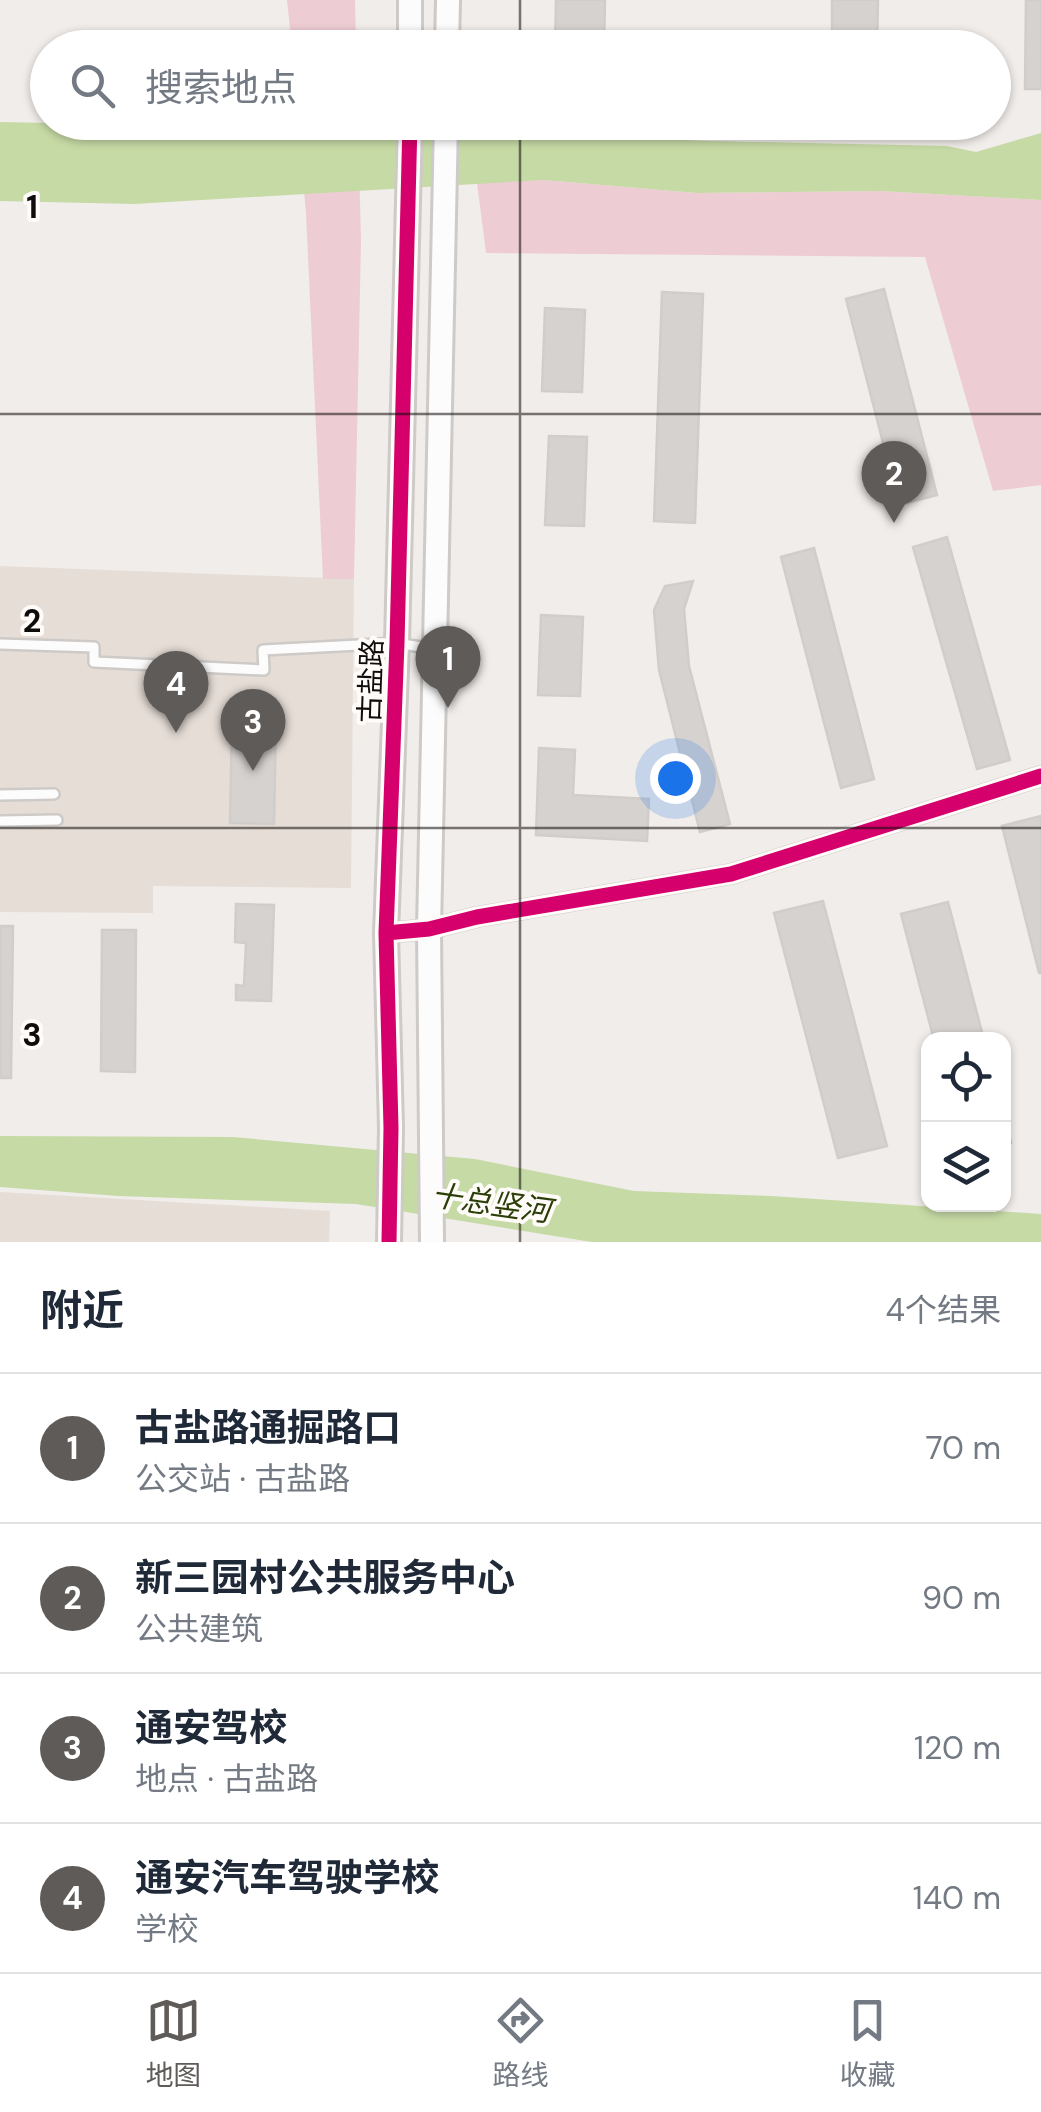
<!DOCTYPE html>
<html lang="zh">
<head>
<meta charset="utf-8">
<style>
  body { margin:0; font-family:"DM Sans","Noto Sans SC",sans-serif; background:#f2f2f3; color:#1f2937 }
  .controls { position:absolute; right:30px; bottom:30px; display:grid; overflow:hidden; border-radius:20px; box-shadow:0 2px 8px #0004 }
  .controls button { width:90px; height:90px; display:grid; place-items:center; padding:0; border:0; border-bottom:2px solid #e0e1e3; background:#fff; color:#1f2937; font:50px sans-serif }
  .you { position:absolute; left:675px; top:778px; width:35px; height:35px; margin:-25px; border:8px solid #fff; border-radius:50%; background:#1a73e8; box-shadow:0 0 0 15px #1a73e833 }
  .badge { display:grid; place-items:center; width:65px; height:65px; border-radius:50%; background:#5e5b59; color:#fff; font-size:32px; font-weight:700 }
  .pin { position:absolute; translate:-50% -82px; filter:drop-shadow(0 2px 5px #0008) }
  .pin::after { content:''; position:absolute; top:52px; width:35px; height:30px; background:inherit; clip-path:polygon(0 0,100% 0,50% 100%) }
  .list { margin:0; padding:0; list-style:none }
  h2 { display:flex; justify-content:space-between; align-items:center; height:130px; margin:0; padding:0 40px; font-size:42px }
  h2 small { font-size:32px; font-weight:400; color:#747a83 }
  .list li { display:grid; grid-template-columns:65px 1fr auto; gap:30px; align-items:center; box-sizing:border-box; height:150px; padding:0 40px; border-top:2px solid #e0e1e3 }
  .list b { display:block; font-size:38px; white-space:nowrap }
  .list p { margin:0; font-size:32px; white-space:nowrap; color:#747a83 }
  .list em { font-size:32px; font-style:normal; color:#747a83 }
  .icon { flex:none; width:55px; height:55px; fill:none; stroke:currentColor; stroke-width:2; stroke-linecap:round; stroke-linejoin:round }
  .map { position:relative; flex:none; width:1041px; height:1242px; overflow:hidden }
  .search { position:absolute; background:#fff; box-shadow:0 2px 8px #0004; left:30px; right:30px; top:30px; height:110px; display:flex; align-items:center; gap:25px; box-sizing:border-box; padding:0 35px; border-radius:55px; color:#747a83; font-size:38px }
  .sheet { height:730px; background:#fff }
  nav { display:flex; justify-content:space-around; align-items:center; box-sizing:border-box; height:140px; border-top:2px solid #e0e1e3; background:#fff; font-size:28px; color:#747a83 }
  nav a { display:grid; justify-items:center; gap:5px }
  nav .on { color:#5e5b59 }
  .map>svg:first-child { display:block }
  .built { fill:#e6ddd6 }
  .green { fill:#eeccd3 }
  .water { fill:#c6daa5 }
  .building { fill:#d6d2d0; stroke:#d0cdcb; stroke-width:2.5 }
  .lines { fill:none; stroke-linecap:round; stroke-linejoin:round }
  .service-casing { stroke:#cdcac7; stroke-width:14 }
  .minor-casing { stroke:#cdcac7; stroke-width:22 }
  .tertiary-casing { stroke:#cdcac7; stroke-width:28 }
  .service { stroke:#fdfcfc; stroke-width:9 }
  .minor { stroke:#fdfcfc; stroke-width:18 }
  .tertiary { stroke:#fdfcfc; stroke-width:22 }
  .cycleway-casing { stroke:#fefbf9; stroke-width:21 }
  .cycleway { stroke:#d6006c; stroke-width:15 }
  .grid { fill:none; stroke:#0f0d0b; stroke-width:2.5; stroke-opacity:0.55 }
  .labels { text-anchor:middle; dominant-baseline:central; stroke-width:8; stroke-linejoin:round; paint-order:stroke }
  .street-label { font-size:28px; fill:#0f0d0b; stroke:#fefbf9 }
  .water-label { font-size:30px; font-style:italic; fill:#2b3e08; stroke:#fefbf9 }
  .grid-label { font-size:32px; text-anchor:middle; font-weight:bold; fill:#0f0d0b; stroke:#fefbf9; stroke-width:8; stroke-linejoin:round; paint-order:stroke }
</style>
</head>
<body>
<div class="map">
<svg width="1041" height="1242" viewBox="0 0 1041 1242">
  <rect width="100%" height="100%" fill="#f1edea"/>
  <path class="built" d="M 0,566 L 354,579 L 351,888 L 153,886 L 153,913 L 0,912 Z
    M 0,1192 L 330,1211 L 329,1242 L 0,1242 Z"/>
  <path class="green" d="M 287,0 L 355,0 L 356,47 L 292,47 Z
    M 298,123 L 358,123 L 361,241 L 354,579 L 323,579 L 306,213 Z
    M 544,180 L 696,193 L 880,191 L 1041,200 L 1041,485 L 993,491 L 925,257 L 486,253 L 477,183 Z"/>
  <path class="water" d="M 0,122 L 471,131 L 710,141 L 947,146 L 976,152 L 1041,133 L 1041,200 L 880,191 L 696,193 L 544,180 L 134,204 L 0,201 Z
    M 0,1136 L 233,1137 L 475,1159 L 634,1191 L 771,1196 L 1041,1214 L 1041,1242 L 592,1242 L 356,1204 L 118,1196 L 0,1187 Z"/>
  <path class="building" d="M 556,0 L 605,0 L 604,48 L 555,48 Z
    M 832,0 L 878,0 L 877,48 L 832,48 Z
    M 1026,0 L 1041,0 L 1041,89 L 1025,89 Z
    M 884,289 L 937,495 L 899,505 L 846,299 Z
    M 662,292 L 703,294 L 695,523 L 654,521 Z
    M 545,308 L 585,310 L 582,392 L 542,391 Z
    M 549,436 L 587,437 L 584,526 L 545,525 Z
    M 947,537 L 1010,760 L 977,769 L 913,547 Z
    M 814,548 L 874,779 L 841,788 L 781,557 Z
    M 693,581 L 684,609 L 689,666 L 730,824 L 700,832 L 659,670 L 654,610 L 665,586 Z
    M 541,615 L 583,617 L 580,696 L 538,695 Z
    M 232,718 L 276,719 L 274,824 L 230,823 Z
    M 539,748 L 575,750 L 573,795 L 649,799 L 647,841 L 536,835 Z
    M 1041,816 L 1041,973 L 1039,973 L 1002,826 Z
    M 823,901 L 887,1146 L 838,1158 L 774,913 Z
    M 948,902 L 984,1040 L 934,1040 L 901,914 Z
    M 236,904 L 274,905 L 271,1001 L 236,1000 L 236,985 L 244,986 L 246,943 L 235,942 Z
    M 0,926 L 13,926 L 11,1078 L 0,1078 Z
    M 102,930 L 136,930 L 135,1072 L 101,1071 Z
    M 1004,1115 L 1011,1143 L 1004,1145 Z"/>
  <g class="lines">
    <defs>
      <path id="service" d="M 0,644 L 94,647 L 94,662 L 264,670 L 263,650 L 397,643 L 432,649
        M 0,795 L 54,794
        M 0,821 L 57,820"/>
      <path id="minor" d="M 386,933 L 429,929 L 477,917 L 731,874 L 1041,776"/>
      <path id="tertiary" d="M 410,0 L 410,48
        M 447,48 L 448,0
        M 389,1242 L 391,1128 L 386,933 L 397,643 L 410,122
        M 432,1242 L 429,929 L 446,122"/>
    </defs>
    <use href="#service" class="service-casing"/>
    <use href="#minor" class="minor-casing"/>
    <use href="#tertiary" class="tertiary-casing"/>
    <use href="#service" class="service"/>
    <use href="#minor" class="minor"/>
    <use href="#tertiary" class="tertiary"/>
    <defs>
      <path id="cycleway" d="M 386,933 L 429,929 L 477,917 L 731,874 L 1041,776
        M 389,1242 L 391,1128 L 386,933 L 397,643 L 410,122"/>
    </defs>
    <use href="#cycleway" class="cycleway-casing"/>
    <use href="#cycleway" class="cycleway"/>
  </g>
  <path class="grid" d="M 520,0 L 520,48M 520,122 L 520,1242M 0,414 L 1041,414M 0,828 L 1041,828"/>
  <g class="labels">
    <g class="street-label">
      <text transform="translate(371 681) rotate(-88)">古盐路</text>
    </g>
    <g class="water-label">
      <text transform="translate(491 1203) rotate(8)">十总竖河</text>
    </g>
  </g>
  <g class="grid-label">
    <text x="32" y="218">1</text>
    <text x="32" y="632">2</text>
    <text x="32" y="1046">3</text>
  </g>
</svg>
<div class="controls">
<button><svg class="icon" aria-label="locate" viewBox="0 0 24 24"><circle cx="12" cy="12" r="6"/><path d="M12 2v4M12 18v4M2 12h4M18 12h4"/></svg></button>
<button><svg class="icon" aria-label="layers" viewBox="0 0 24 24"><path d="M12 4l9 5-9 5-9-5zM3 14l9 5 9-5"/></svg></button>
</div>
<div class="you"></div>
<div class="pin badge" style="left:448px;top:708px">1</div>
<div class="pin badge" style="left:894px;top:523px">2</div>
<div class="pin badge" style="left:253px;top:771px">3</div>
<div class="pin badge" style="left:176px;top:733px">4</div>
<div class="search"><svg class="icon" aria-label="search" viewBox="0 0 24 24"><circle cx="10" cy="10" r="6"/><path d="M15 15l6 6"/></svg>搜索地点</div>
</div>
<section class="sheet">
<h2>附近<small>4个结果</small></h2>
<ul class="list">
<li><span class="badge">1</span><div><b>古盐路通掘路口</b><p>公交站 · 古盐路</p></div><em>70 m</em></li>
<li><span class="badge">2</span><div><b>新三园村公共服务中心</b><p>公共建筑</p></div><em>90 m</em></li>
<li><span class="badge">3</span><div><b>通安驾校</b><p>地点 · 古盐路</p></div><em>120 m</em></li>
<li><span class="badge">4</span><div><b>通安汽车驾驶学校</b><p>学校</p></div><em>140 m</em></li>
</ul>
</section>
<nav>
<a class="on"><svg class="icon" aria-label="map" viewBox="0 0 24 24"><path d="M3 6l6-2 6 2 6-2v14l-6 2-6-2-6 2zM9 4v14M15 6v14"/></svg>地图</a>
<a><svg class="icon" aria-label="directions" viewBox="0 0 24 24"><path d="M12 3l9 9-9 9-9-9zM9 14v-3h6M13 9l2 2-2 2"/></svg>路线</a>
<a><svg class="icon" aria-label="saved" viewBox="0 0 24 24"><path d="M7 4h10v16l-5-4-5 4z"/></svg>收藏</a>
</nav>
</body>
</html>
